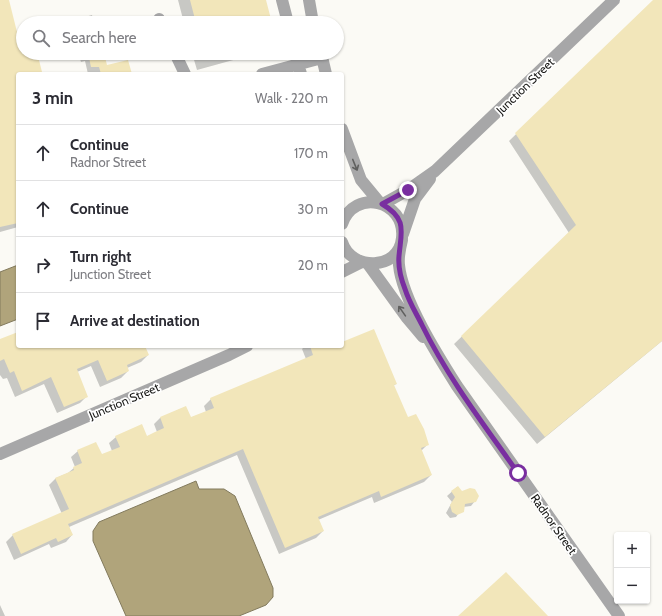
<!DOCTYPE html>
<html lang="en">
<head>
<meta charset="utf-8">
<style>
  body { margin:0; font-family:Cabin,sans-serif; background:#f7f7f7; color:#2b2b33 }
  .controls { position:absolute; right:12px; bottom:12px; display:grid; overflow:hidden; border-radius:4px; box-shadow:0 1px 3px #0004 }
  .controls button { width:36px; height:36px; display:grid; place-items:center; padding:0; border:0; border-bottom:1px solid #e1e1e2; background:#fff; color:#2b2b33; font:20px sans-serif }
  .stop { position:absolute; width:12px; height:12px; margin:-9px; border:3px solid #792ea0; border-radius:50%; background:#fff }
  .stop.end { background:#792ea0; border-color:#fff; box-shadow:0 1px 4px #0008 }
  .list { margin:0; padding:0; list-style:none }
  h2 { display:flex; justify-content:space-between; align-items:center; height:52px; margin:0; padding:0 16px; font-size:17px }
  h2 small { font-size:13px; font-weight:400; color:#7c7c81 }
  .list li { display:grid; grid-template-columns:26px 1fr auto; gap:12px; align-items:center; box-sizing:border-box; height:56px; padding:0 16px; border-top:1px solid #e1e1e2 }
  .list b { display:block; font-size:15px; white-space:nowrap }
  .list p { margin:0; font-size:13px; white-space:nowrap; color:#7c7c81 }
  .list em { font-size:13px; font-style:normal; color:#7c7c81 }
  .icon { flex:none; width:22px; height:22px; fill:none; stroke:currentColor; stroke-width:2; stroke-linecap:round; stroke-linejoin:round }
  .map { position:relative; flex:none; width:662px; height:616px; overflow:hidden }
  .search { position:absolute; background:#fff; box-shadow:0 1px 3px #0004; left:16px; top:16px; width:328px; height:44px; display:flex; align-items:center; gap:10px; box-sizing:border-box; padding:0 14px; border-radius:22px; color:#7c7c81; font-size:15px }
  .panel { position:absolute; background:#fff; box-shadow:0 1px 3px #0004; left:16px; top:72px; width:328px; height:276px; border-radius:4px }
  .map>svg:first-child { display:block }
  .water { fill:#b0a47b; stroke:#827a5d }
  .shadow { fill:#0003 }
  .building { fill:#f2e6ba }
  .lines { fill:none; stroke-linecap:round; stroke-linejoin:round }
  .minor { stroke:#a7a7a8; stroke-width:12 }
  .oneway { stroke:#60605f }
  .route { stroke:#792ea0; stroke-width:5 }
  .labels { text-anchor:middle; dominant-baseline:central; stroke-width:3.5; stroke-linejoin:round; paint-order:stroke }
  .street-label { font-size:12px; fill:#181816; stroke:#fff }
</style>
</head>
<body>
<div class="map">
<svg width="662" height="616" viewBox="0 0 662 616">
  <rect width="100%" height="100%" fill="#fbfaf5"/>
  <path class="water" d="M 18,265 L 18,319 L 0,326 L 0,272 Z
    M 196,481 L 199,489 L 224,489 L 235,496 L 273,588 L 273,597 L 266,605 L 239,616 L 126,616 L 93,541 L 93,531 L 99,522 Z"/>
  <path class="shadow" d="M 0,0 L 8,0 L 16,33 L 23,31 L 23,53 L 36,53 L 41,71 L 38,74 L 18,74 L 18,227 L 0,232 Z
    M 178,0 L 265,0 L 271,23 L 184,23 Z
    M 654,0 L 662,0 L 662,341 L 537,444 L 454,344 L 569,233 L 509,141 Z
    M 92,15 L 94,23 L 72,23 L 75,20 Z
    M 78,53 L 103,53 L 106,66 L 131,74 L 88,74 L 85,61 L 81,62 Z
    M 192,53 L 259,53 L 197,70 Z
    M 18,333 L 18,346 L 144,346 L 148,355 L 141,362 L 127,368 L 128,371 L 121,378 L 100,387 L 91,366 L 77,372 L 87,396 L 80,403 L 57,413 L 44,384 L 15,397 L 7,378 L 3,379 L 0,375 L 0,341 Z
    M 342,344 L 396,384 L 393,386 L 407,419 L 428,444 L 421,451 L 431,475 L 424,482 L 374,503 L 372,497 L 318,520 L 323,531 L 316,538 L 279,554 L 237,455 L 69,527 L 72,535 L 66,542 L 51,548 L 49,544 L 14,560 L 6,542 L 13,535 L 62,514 L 49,485 L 56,478 L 68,473 L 75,467 L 71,457 L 78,451 L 101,456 L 112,451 L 109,443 L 116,437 L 146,437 L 157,432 L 154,424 L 160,418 L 185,407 L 190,418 L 206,412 L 204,406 L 211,399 L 306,359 L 302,349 L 305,346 L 342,346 Z
    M 457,487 L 461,492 L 475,501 L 471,506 L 463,507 L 456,517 L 450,518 L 446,513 L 452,502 L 447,496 Z
    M 0,605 L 5,616 L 0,616 Z"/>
  <path class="building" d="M 0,0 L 9,0 L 17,32 L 23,30 L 23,53 L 32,53 L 34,57 L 38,56 L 42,72 L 33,74 L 18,74 L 18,223 L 0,227 Z
    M 190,0 L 266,0 L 272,23 L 196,23 Z
    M 653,0 L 662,0 L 662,341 L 545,437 L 461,336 L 576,225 L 515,133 Z
    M 88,53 L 104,53 L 107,65 L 128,60 L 132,74 L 101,74 L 99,67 L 91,67 Z
    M 374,329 L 397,384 L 394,385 L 408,417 L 416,414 L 424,429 L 429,445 L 421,448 L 432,475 L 381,497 L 379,491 L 318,517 L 324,531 L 285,548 L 243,449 L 68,524 L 73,535 L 58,542 L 56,538 L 21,554 L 12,534 L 69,509 L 55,478 L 74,470 L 73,467 L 82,463 L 77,450 L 96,442 L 102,454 L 120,447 L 115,436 L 142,424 L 147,436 L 155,432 L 164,428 L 160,417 L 186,406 L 191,417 L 214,408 L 210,398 L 313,355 L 310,346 L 342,346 L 342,342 Z
    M 18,332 L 18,346 L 145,346 L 149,355 L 127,365 L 129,371 L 107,381 L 98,360 L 77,369 L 88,397 L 64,407 L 51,377 L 22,391 L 14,371 L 10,373 L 4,359 L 0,361 L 0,339 Z
    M 458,486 L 462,491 L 470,488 L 475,489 L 479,496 L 476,502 L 465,504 L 464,512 L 457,515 L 452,512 L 450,505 L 455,497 L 451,491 Z
    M 506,572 L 548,616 L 458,616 Z"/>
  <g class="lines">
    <path class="minor" d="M 282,0 L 288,23
      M 309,0 L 313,23
      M 159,19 L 160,23
      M 175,53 L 185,74
      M 295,53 L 301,74
      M 321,53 L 326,74
      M 262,74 L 322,58
      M 342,129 L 361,180 L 380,203
      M 383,204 L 408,190 L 435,171 L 614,0
      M 342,224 C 354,188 406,200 402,238 C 399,271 351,271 342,242
      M 403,234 L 415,199 L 430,179
      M 402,240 C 400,248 398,256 399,265 C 402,299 438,356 457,386 L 619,616
      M 368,264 L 407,318 L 423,337
      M 342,272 L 362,262
      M 0,454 L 229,355 L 247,346"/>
  </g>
  <defs><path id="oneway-shaft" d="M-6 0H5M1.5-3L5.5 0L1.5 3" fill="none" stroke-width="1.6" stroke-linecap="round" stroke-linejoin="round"/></defs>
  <g class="oneway">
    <use href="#oneway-shaft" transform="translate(355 165) rotate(68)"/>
    <use href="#oneway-shaft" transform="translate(402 311) rotate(-125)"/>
  </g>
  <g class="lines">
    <path class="route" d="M 408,190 L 382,204 C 408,219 401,232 399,256 C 398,267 401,279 405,289 C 409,302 416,313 422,325 C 448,378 484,425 518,473"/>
  </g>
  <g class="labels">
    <g class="street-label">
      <text transform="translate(525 86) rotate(-44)">Junction Street</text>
      <text transform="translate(124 401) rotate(-23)">Junction Street</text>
      <text transform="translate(554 524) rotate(55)">Radnor Street</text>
    </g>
  </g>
</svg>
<div class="controls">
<button>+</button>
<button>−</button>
</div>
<div class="stop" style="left:518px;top:473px"></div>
<div class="stop end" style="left:408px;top:190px"></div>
<div class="search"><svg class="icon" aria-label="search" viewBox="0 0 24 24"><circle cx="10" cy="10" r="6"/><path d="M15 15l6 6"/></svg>Search here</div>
<section class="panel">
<h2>3 min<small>Walk · 220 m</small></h2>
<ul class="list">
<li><svg class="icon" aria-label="ahead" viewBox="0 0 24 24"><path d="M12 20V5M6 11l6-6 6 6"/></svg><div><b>Continue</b><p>Radnor Street</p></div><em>170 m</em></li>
<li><svg class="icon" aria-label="ahead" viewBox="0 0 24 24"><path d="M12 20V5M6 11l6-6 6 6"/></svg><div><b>Continue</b></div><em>30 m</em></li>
<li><svg class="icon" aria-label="right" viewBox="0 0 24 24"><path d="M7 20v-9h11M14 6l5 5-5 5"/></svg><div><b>Turn right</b><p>Junction Street</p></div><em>20 m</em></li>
<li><svg class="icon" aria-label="arrive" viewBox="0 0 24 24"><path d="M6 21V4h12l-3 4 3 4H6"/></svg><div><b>Arrive at destination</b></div></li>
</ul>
</section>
</div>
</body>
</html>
